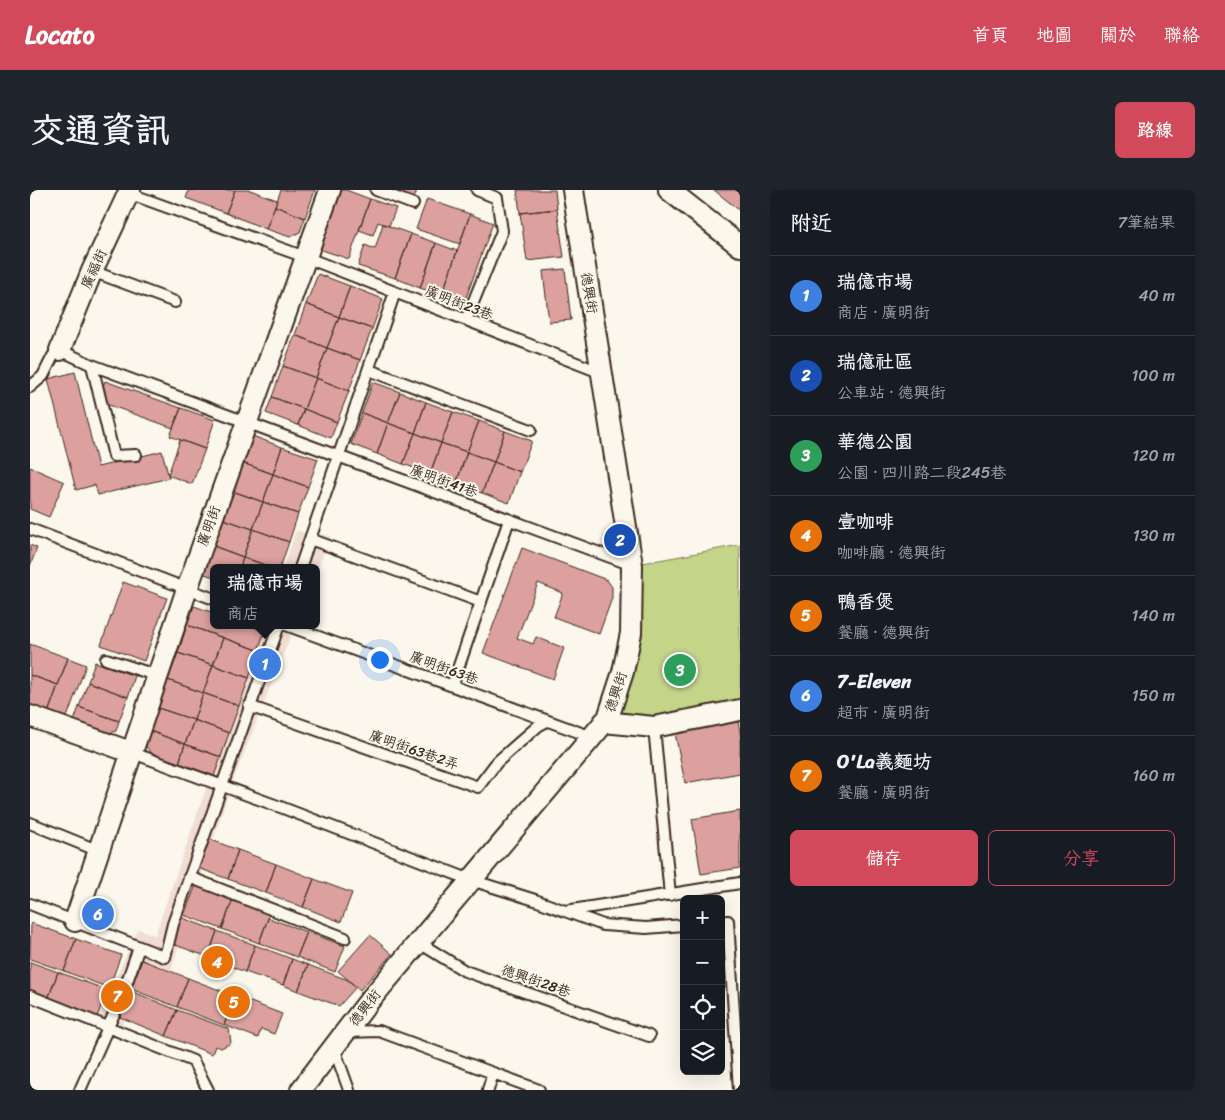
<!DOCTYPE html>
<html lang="zh-TW">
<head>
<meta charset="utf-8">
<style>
  body { margin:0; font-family:Sriracha,"LXGW WenKai TC",sans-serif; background:#20242c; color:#f1f3f6 }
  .controls { position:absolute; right:15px; bottom:15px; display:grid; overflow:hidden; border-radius:8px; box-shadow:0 5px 20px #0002 }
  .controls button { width:45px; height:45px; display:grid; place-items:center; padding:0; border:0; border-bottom:1px solid #363941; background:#171b24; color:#f1f3f6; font:25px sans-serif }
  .you { position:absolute; left:349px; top:469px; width:18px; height:18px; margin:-12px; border:4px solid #fff; border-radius:50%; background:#1a73e8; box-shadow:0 0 0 8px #1a73e833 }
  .badge { display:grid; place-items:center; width:32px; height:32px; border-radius:50%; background:#d1495b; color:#fff; font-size:16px; font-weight:700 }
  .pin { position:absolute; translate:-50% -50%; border:2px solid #fff; box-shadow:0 1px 5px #0006 }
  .popup { position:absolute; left:180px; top:374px; width:110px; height:65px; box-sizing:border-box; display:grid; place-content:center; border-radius:8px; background:#171b24; filter:drop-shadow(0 1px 4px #0005); font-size:16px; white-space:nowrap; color:#9ea1a6 }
  .popup b { font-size:19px; color:#f1f3f6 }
  .popup::after { content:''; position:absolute; left:50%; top:100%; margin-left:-10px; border:10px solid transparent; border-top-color:#171b24 }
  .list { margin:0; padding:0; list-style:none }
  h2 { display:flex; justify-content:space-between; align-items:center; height:65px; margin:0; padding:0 20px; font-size:21px }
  h2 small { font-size:16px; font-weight:400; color:#9ea1a6 }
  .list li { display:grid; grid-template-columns:32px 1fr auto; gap:15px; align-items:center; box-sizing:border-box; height:80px; padding:0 20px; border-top:1px solid #363941 }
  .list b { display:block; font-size:19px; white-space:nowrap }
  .list p { margin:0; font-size:16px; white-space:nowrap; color:#9ea1a6 }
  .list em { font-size:16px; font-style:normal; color:#9ea1a6 }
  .actions { display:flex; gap:10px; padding:15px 20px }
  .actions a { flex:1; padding:11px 0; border:1px solid #d1495b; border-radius:8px; text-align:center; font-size:18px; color:#d1495b }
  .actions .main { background:#d1495b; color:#fff }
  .icon { flex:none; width:28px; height:28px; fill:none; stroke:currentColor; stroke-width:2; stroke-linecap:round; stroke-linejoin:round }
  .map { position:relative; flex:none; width:710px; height:900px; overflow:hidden; border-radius:8px }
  header { display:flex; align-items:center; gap:30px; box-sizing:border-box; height:70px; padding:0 25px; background:#d1495b; color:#fff }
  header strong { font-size:24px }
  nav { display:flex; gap:28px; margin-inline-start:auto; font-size:18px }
  .intro { display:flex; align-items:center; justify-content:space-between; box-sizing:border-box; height:120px; padding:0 30px }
  h1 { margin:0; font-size:35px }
  .button { padding:12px 22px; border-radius:8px; background:#d1495b; color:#fff; font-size:18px; font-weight:700 }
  main { display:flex; gap:30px; padding:0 30px }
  aside { flex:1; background:#171b24; border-radius:8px; box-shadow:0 5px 20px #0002 }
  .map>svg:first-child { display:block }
  .built { fill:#f2ddd5 }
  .green { fill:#c4d489; stroke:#807f54 }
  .building { fill:#dca19e; stroke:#3b2a1e }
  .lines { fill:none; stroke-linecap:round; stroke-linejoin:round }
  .lane-casing { stroke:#3b2a1e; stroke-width:14 }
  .street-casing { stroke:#3b2a1e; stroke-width:24 }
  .lane { stroke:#fbf7ec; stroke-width:10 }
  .street { stroke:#fbf7ec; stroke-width:20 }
  .labels { text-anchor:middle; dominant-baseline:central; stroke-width:4; stroke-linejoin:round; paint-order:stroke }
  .street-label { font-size:14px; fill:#3b2a1e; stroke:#fbf7ec }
</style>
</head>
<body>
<header>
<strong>Locato</strong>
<nav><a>首頁</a><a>地圖</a><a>關於</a><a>聯絡</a></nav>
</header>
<div class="intro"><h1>交通資訊</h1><a class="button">路線</a></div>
<main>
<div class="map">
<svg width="710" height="900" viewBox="0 0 710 900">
  <rect width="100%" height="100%" fill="#fbf7ec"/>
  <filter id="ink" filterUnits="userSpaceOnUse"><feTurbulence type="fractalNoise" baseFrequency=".02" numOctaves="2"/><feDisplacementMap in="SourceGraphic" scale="10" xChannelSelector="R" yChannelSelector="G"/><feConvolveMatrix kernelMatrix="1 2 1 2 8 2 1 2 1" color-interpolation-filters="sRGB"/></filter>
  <g filter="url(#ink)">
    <path class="built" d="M 266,341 L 301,346 L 286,383 L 286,378 L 253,378 Z
      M 233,435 L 265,435 L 199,601 L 141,780 L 116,771 L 90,840 L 69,825 L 108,739 L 125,745 Z"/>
    <path class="green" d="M 710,355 L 710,517 L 624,537 L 578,528 L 602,375 Z"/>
    <path class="building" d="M 159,0 L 205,0 L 196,23 L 156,8 Z
      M 205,0 L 220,0 L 247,10 L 236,39 L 196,23 Z
      M 251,0 L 285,0 L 275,28 L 245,16 Z
      M 301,0 L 316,0 L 340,9 L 319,69 L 292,60 L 284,47 Z
      M 362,0 L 387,0 L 384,9 Z
      M 487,0 L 525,0 L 527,19 L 490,23 Z
      M 684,0 L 710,0 L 710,21 Z
      M 340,9 L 366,18 L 359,36 L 348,32 L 343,45 L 329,40 Z
      M 397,9 L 440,24 L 430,54 L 386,39 Z
      M 245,16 L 275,28 L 270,42 L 260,47 L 236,39 Z
      M 527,19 L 534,67 L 497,71 L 490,23 Z
      M 440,24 L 463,33 L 434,113 L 412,105 Z
      M 353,34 L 381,44 L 365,88 L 328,76 L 335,55 L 345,59 Z
      M 381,44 L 406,53 L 390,98 L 365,88 Z
      M 406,53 L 427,61 L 412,105 L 390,98 Z
      M 535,79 L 541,130 L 519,132 L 513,81 Z
      M 288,84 L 320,96 L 309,127 L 276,114 Z
      M 320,96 L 353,109 L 342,139 L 309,127 Z
      M 276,114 L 309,127 L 297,158 L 265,145 Z
      M 309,127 L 342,139 L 330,170 L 297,158 Z
      M 265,145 L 297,158 L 286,188 L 253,176 Z
      M 297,158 L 330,170 L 319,201 L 286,188 Z
      M 253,176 L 286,188 L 274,219 L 242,207 Z
      M 45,182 L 68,277 L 132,261 L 139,288 L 68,305 L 65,295 L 46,300 L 18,189 Z
      M 286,188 L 319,201 L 307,232 L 274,219 Z
      M 75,191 L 151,218 L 143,238 L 68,211 Z
      M 343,192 L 370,202 L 358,233 L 332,223 Z
      M 370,202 L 396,212 L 385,243 L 358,233 Z
      M 242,207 L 274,219 L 268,235 L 236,223 Z
      M 396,212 L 423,222 L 411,253 L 385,243 Z
      M 151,218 L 185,230 L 175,259 L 140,246 Z
      M 274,219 L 307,232 L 301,248 L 268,235 Z
      M 423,222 L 449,231 L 437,262 L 411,253 Z
      M 332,223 L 358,233 L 347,264 L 321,254 Z
      M 449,231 L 475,241 L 464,272 L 437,262 Z
      M 358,233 L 385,243 L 373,274 L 347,264 Z
      M 475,241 L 502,251 L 490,282 L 464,272 Z
      M 385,243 L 411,253 L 400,284 L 373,274 Z
      M 217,244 L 252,257 L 243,284 L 207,271 Z
      M 150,250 L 175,259 L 162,294 L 138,285 Z
      M 411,253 L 437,262 L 426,294 L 400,284 Z
      M 252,257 L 288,269 L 278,297 L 243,284 Z
      M 437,262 L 464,272 L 452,303 L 426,294 Z
      M 207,271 L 243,284 L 233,312 L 197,299 Z
      M 464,272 L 490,282 L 479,313 L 452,303 Z
      M 0,277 L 34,292 L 19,327 L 0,319 Z
      M 243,284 L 278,297 L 268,324 L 233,312 Z
      M 197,299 L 233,312 L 223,339 L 187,327 Z
      M 233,312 L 268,324 L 259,352 L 223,339 Z
      M 187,327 L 223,339 L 213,367 L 178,354 Z
      M 223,339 L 259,352 L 250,378 L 243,378 L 213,367 Z
      M 178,354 L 213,367 L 210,378 L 184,378 L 184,387 L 168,382 Z
      M 0,355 L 7,358 L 0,376 Z
      M 492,358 L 577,390 L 582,397 L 582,408 L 569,444 L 524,427 L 533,403 L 508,393 L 487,448 L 503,454 L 506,447 L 534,458 L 523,489 L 453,463 Z
      M 213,367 L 243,378 L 210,378 Z
      M 93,392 L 137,408 L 114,471 L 71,455 Z
      M 164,416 L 184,423 L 184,435 L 218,435 L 235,441 L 228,460 L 157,435 Z
      M 157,435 L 193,448 L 183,475 L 148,463 Z
      M 193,448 L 228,460 L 219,488 L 183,475 Z
      M 0,454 L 38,468 L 28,495 L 0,485 Z
      M 148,463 L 183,475 L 173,503 L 138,490 Z
      M 38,468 L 56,475 L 36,530 L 18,523 Z
      M 65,472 L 105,486 L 98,507 L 58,492 Z
      M 183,475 L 219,488 L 209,516 L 173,503 Z
      M 0,485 L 28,495 L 18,523 L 0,517 Z
      M 138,490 L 173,503 L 164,530 L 128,518 Z
      M 58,492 L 98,507 L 89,531 L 49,517 Z
      M 173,503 L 209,516 L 199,543 L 164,530 Z
      M 49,517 L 89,531 L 86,541 L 77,544 L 44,531 Z
      M 128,518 L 164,530 L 155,554 L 120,541 Z
      M 164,530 L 199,543 L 191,567 L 155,554 Z
      M 708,531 L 710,542 L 710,583 L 655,593 L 645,543 Z
      M 120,541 L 155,554 L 149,573 L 121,563 L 115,555 Z
      M 155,554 L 191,567 L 184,586 L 149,573 Z
      M 710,621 L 710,678 L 671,684 L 662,629 Z
      M 171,646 L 208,660 L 198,689 L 160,675 Z
      M 208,660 L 246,674 L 236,703 L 198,689 Z
      M 246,674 L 284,689 L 273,717 L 236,703 Z
      M 284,689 L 322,703 L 311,732 L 273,717 Z
      M 166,695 L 203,709 L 192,739 L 154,725 Z
      M 203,709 L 240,723 L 229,753 L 192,739 Z
      M 150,727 L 187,741 L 178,767 L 140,753 Z
      M 238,728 L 277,742 L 267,767 L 229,753 Z
      M 1,733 L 46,749 L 34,781 L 0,769 Z
      M 187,741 L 225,755 L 215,782 L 178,767 Z
      M 277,742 L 315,756 L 305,782 L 267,767 Z
      M 340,745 L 362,764 L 330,800 L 308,781 Z
      M 46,749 L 91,765 L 79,798 L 34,781 Z
      M 225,755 L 262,769 L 253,795 L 215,782 Z
      M 262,769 L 278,775 L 268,801 L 253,795 Z
      M 112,770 L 158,788 L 147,817 L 101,799 Z
      M 0,772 L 28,782 L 18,809 L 0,803 Z
      M 278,775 L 318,790 L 326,797 L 309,816 L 268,801 Z
      M 28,782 L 77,800 L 67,827 L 18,809 Z
      M 158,788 L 205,806 L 194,835 L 147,817 Z
      M 101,801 L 147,820 L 136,846 L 90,827 Z
      M 205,806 L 252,824 L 244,844 L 231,839 L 228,848 L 194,835 Z
      M 147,820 L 199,839 L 201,853 L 191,858 L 185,856 L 182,864 L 136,846 Z"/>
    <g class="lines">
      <defs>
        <path id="lane" d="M 346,0 L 383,14
          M 98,3 L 275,67 L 572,183
          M 62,81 L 145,112
          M 436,130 L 472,41 L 467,8 L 447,0
          M 62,175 L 84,266 L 106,265
          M 339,180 L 501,240
          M 0,197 L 13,186 L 23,166 L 30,160 L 62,175 L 602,375
          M 0,339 L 184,409
          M 280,349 L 451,412
          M 270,378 L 365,102
          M 256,435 L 562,547
          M 76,469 L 128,486
          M 422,496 L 479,330
          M 219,516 L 448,597 L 467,572 L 508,536 L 517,531
          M 624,537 L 640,705
          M 103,563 L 253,618 L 441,690 L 505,710 L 573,735 L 616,738 L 654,735
          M 0,633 L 69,661
          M 159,687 L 315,748
          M 0,714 L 135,767 L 143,734 L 249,435
          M 536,721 L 710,693
          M 691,732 L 698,731 L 709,900
          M 388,752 L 435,781 L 619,846
          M 0,806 L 163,871 L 178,900
          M 317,842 L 349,841 L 463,883 L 458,900
          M 304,858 L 319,900
          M 463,883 L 509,900
          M 50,900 L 92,806 L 109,757"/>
        <path id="street" d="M 639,0 L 710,56
          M 30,160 L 62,81 L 100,0
          M 0,526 L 103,563
          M 574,532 L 624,537 L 710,520
          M 45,731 L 157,399 L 300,0
          M 271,900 L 339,811 L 578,528 L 593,482 L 601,443 L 602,375 L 543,0"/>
      </defs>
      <use href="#lane" class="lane-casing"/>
      <use href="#street" class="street-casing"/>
      <use href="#lane" class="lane"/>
      <use href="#street" class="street"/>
    </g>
  </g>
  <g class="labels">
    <g class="street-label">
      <text transform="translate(64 79) rotate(-66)">廣福街</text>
      <text transform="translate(559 103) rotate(81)">德興街</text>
      <text transform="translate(429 113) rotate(21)">廣明街23巷</text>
      <text transform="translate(414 291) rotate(20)">廣明街41巷</text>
      <text transform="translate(179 336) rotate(-70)">廣明街</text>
      <text transform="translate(414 478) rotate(20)">廣明街63巷</text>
      <text transform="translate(586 502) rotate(-72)">德興街</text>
      <text transform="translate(384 560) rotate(19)">廣明街63巷2弄</text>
      <text transform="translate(506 791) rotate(19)">德興街28巷</text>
      <text transform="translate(335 818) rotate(-52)">德興街</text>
    </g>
  </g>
</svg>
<div class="controls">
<button>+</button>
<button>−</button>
<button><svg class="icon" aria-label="locate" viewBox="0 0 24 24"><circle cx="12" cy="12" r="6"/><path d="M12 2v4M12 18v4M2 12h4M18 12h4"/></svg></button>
<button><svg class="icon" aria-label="layers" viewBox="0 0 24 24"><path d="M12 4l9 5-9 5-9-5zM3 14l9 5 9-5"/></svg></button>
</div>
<div class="you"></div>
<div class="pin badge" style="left:235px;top:474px;background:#3f7fe0">1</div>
<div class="popup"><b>瑞億市場</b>商店</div>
<div class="pin badge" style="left:590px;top:350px;background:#1a4fb4">2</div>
<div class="pin badge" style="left:650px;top:480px;background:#2e9e5b">3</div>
<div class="pin badge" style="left:187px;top:772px;background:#e8710a">4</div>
<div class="pin badge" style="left:204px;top:812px;background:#e8710a">5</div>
<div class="pin badge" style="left:68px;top:724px;background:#3f7fe0">6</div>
<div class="pin badge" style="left:87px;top:806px;background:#e8710a">7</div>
</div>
<aside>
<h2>附近<small>7筆結果</small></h2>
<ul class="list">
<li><span class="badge" style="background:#3f7fe0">1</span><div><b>瑞億市場</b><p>商店 · 廣明街</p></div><em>40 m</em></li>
<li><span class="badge" style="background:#1a4fb4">2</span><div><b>瑞億社區</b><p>公車站 · 德興街</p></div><em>100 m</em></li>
<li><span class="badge" style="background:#2e9e5b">3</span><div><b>華德公園</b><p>公園 · 四川路二段245巷</p></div><em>120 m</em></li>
<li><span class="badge" style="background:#e8710a">4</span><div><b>壹咖啡</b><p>咖啡廳 · 德興街</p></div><em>130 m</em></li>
<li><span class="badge" style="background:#e8710a">5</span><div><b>鴨香煲</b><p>餐廳 · 德興街</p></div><em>140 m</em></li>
<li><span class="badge" style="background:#3f7fe0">6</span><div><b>7-Eleven</b><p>超市 · 廣明街</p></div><em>150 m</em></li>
<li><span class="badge" style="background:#e8710a">7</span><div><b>O'La義麵坊</b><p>餐廳 · 廣明街</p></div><em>160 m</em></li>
</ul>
<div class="actions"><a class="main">儲存</a><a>分享</a></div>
</aside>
</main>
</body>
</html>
